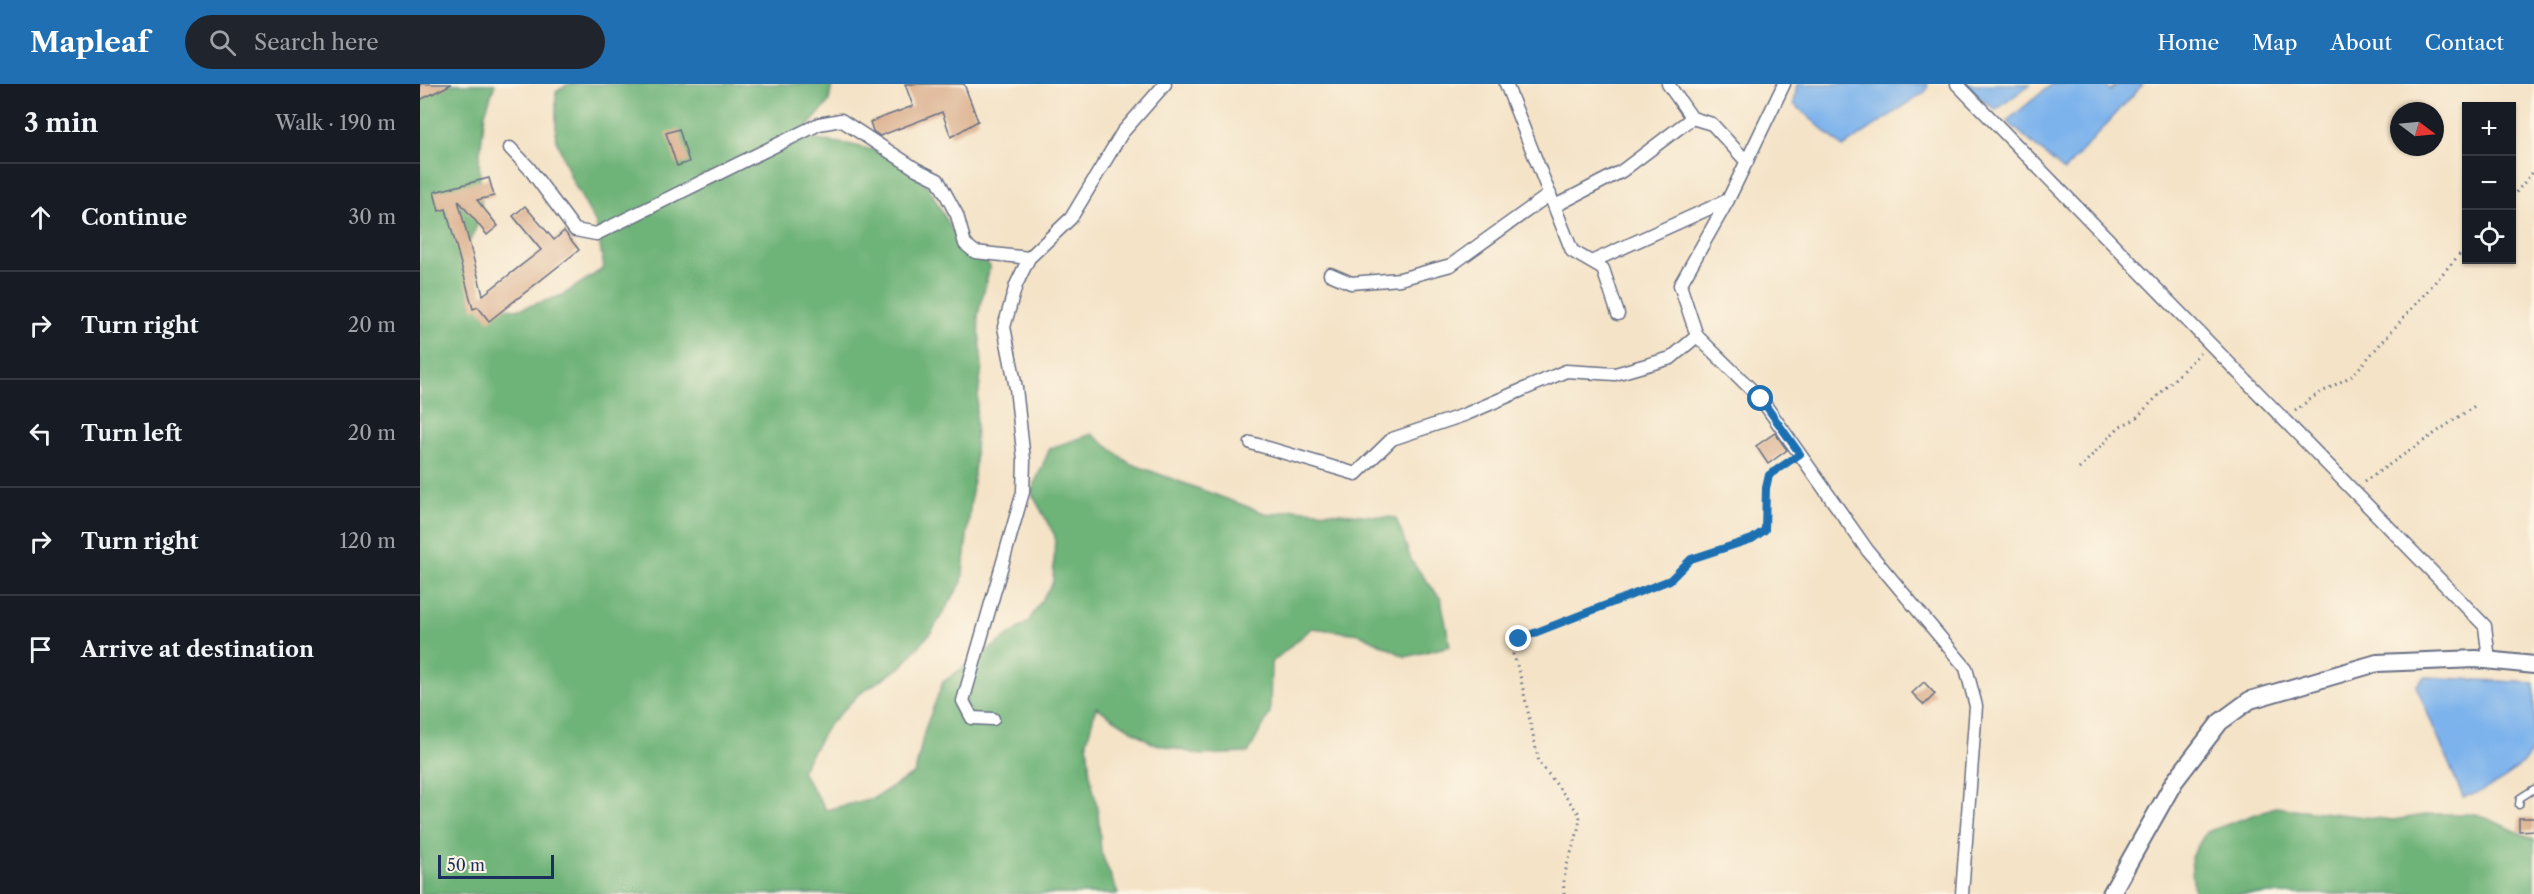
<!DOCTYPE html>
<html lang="en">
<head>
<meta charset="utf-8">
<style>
  body { margin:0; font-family:"Libre Caslon Text",serif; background:#20242c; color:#f1f3f6 }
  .controls { position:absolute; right:18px; top:18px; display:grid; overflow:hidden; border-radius:0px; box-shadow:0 2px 4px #0004 }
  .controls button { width:54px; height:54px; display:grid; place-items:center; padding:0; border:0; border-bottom:2px solid #363941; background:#171b24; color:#f1f3f6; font:30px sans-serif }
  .compass { position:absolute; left:1970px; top:18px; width:54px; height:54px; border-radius:50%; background:#171b24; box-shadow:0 2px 4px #0004; rotate:106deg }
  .scale { position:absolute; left:18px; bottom:15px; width:116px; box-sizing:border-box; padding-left:6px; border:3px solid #1b2f5e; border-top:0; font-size:16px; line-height:21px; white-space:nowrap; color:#1b2f5e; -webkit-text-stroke:4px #fcf5e5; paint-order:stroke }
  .stop { position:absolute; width:18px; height:18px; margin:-14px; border:4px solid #1f6fb2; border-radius:50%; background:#fff }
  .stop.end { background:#1f6fb2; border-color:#fff; box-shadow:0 2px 6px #0008 }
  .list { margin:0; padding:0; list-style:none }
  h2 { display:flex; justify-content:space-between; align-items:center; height:78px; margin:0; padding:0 24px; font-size:26px }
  h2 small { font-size:20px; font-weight:400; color:#9ea1a6 }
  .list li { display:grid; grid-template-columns:39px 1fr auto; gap:18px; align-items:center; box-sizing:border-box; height:108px; padding:0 24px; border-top:2px solid #363941 }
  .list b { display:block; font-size:22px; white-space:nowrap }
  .list em { font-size:20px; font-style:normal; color:#9ea1a6 }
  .icon { flex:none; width:33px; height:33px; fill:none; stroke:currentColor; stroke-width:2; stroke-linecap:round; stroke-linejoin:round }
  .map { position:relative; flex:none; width:2114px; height:810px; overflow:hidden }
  header { display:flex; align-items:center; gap:36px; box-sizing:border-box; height:84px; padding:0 30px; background:#1f6fb2; color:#fff }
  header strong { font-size:28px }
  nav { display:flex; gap:33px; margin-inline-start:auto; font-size:21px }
  .search { width:420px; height:54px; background:#20242c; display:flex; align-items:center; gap:15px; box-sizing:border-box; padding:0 21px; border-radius:33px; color:#9ea1a6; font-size:22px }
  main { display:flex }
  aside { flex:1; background:#171b24 }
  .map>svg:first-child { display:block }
  .forest { fill:#6eb378; stroke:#44716b; stroke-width:1.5 }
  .water { fill:#7db3ec; stroke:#4c71a5; stroke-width:1.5 }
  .building { fill:#d9ab88 }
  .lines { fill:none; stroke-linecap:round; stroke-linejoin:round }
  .service-casing { stroke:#676e83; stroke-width:9 }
  .minor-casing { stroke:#676e83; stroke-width:15 }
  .tertiary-casing { stroke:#676e83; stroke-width:20 }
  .path { stroke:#676e83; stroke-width:3; stroke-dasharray:1.5 4.5; stroke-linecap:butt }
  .service { stroke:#fff; stroke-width:6 }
  .minor { stroke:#fff; stroke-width:12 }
  .tertiary { stroke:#fff; stroke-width:16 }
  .route { stroke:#1f6fb2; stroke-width:8 }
</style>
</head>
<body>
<header>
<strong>Mapleaf</strong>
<div class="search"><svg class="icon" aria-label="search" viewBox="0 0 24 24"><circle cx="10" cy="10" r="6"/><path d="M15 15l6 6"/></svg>Search here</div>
<nav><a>Home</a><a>Map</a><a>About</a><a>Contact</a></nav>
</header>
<main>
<aside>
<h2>3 min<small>Walk · 190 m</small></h2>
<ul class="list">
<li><svg class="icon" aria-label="ahead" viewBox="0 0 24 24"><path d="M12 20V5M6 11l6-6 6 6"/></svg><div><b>Continue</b></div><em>30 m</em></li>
<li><svg class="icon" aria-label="right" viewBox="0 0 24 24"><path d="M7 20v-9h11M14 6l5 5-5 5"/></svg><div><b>Turn right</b></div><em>20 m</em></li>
<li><svg class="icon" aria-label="left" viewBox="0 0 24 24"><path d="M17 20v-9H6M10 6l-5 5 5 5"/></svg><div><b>Turn left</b></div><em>20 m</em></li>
<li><svg class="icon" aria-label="right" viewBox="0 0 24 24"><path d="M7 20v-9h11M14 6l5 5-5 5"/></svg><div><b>Turn right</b></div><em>120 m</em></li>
<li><svg class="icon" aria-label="arrive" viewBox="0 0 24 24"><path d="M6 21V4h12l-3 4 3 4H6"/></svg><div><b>Arrive at destination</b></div></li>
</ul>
</aside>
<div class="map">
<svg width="2114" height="810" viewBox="0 0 2114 810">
  <rect width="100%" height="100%" fill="#fcf5e5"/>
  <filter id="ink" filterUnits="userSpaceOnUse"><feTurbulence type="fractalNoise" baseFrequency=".0167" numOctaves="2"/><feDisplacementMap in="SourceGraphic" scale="12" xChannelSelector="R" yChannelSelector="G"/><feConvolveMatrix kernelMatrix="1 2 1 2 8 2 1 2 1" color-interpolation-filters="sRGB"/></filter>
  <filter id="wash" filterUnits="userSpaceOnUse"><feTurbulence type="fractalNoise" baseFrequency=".008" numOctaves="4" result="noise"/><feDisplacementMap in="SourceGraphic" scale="24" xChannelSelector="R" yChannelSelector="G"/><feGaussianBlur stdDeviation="1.35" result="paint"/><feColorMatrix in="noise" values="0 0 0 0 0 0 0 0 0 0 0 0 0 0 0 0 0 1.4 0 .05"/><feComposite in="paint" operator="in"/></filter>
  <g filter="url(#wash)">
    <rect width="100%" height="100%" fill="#f4e3c7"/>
    <path class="forest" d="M 0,0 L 75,0 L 65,29 L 59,77 L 62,130 L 42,174 L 52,222 L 100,225 L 143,211 L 184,184 L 176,140 L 152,96 L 136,55 L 136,8 L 148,0 L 412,0 L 409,18 L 378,54 L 428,60 L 474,71 L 509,104 L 533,148 L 570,182 L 558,231 L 562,282 L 556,330 L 555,379 L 542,498 L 512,547 L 481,583 L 439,610 L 407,643 L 381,687 L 406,726 L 454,714 L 495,689 L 505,645 L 523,598 L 608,538 L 633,498 L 635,452 L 611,408 L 630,364 L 672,350 L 709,379 L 850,431 L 874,425 L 976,434 L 992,478 L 1021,515 L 1030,562 L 986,573 L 940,550 L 892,544 L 851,579 L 850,629 L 828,669 L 781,671 L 732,659 L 676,623 L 667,657 L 670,691 L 678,727 L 681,768 L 698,810 L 0,810 Z
      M 1855,723 L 1973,736 L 2012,730 L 2057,730 L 2114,755 L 2114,810 L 1774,810 L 1771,773 L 1786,748 Z"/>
    <path class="water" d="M 1377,0 L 1508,0 L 1506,7 L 1423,63 L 1374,20 Z
      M 1541,0 L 1610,0 L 1576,26 Z
      M 1632,0 L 1686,0 L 1690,7 L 1697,0 L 1723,0 L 1644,87 L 1587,37 Z
      M 2004,593 L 2114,599 C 2114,618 2114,640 2114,659 C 2111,683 2065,709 2043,713 L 1996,602 Z"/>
    <g id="blocks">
      <path class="building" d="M 0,0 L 32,0 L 0,16 Z
        M 485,0 L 544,0 L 558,37 L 531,53 L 522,28 L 460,52 L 453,47 L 450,38 L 493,22 Z
        M 259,45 L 269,78 L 257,82 L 246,49 Z
        M 69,94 L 74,112 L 57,116 L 78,142 L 67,151 L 38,116 L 63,211 L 121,166 L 93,132 L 105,122 L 134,156 L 144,147 L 159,166 L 69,237 L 58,223 L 53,225 L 26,125 L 19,127 L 14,108 Z
        M 1355,349 L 1367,366 L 1348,380 L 1336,362 Z
        M 1504,598 L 1515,610 L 1504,621 L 1492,609 Z
        M 2099,734 L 2114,734 L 2114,746 L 2099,747 Z"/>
    </g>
  </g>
  <g filter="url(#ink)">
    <use href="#blocks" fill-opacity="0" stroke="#676e83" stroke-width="1.5"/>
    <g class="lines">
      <defs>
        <path id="service" d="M 2099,721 L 2100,714 L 2114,705"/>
        <path id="minor" d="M 1086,0 L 1152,167 L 1183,185 L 1198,230
          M 1248,0 L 1272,34 L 1292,40 L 1327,78
          M 1537,0 L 2065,542 L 2069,576
          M 90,64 L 109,84 L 155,146 L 176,150 L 399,40 L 421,36 L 496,85 L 518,96 L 537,131 L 545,160 L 555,168 L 609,174
          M 1135,122 L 1202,87 L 1272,34
          M 1171,178 L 1308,116
          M 910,190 L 931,199 L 980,195 L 1031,181 L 1130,110
          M 1277,252 L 1341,315 L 1448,467 L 1546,584 L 1556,622 L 1542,810
          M 831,359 L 936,390 L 972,355 L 1044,331 L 1146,287 L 1195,290 L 1251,274 L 1277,252 L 1260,201 L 1308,116 L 1364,0
          M 573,635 L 552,634 L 543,617 L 603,408 L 604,376 L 596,304 L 584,243 L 596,201 L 609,174 L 651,134 L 702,49 L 745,0"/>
        <path id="tertiary" d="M 1691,810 L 1754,698 L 1800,638 L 1830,616 L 1957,579 L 2056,575 L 2114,581"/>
      </defs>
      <use href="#service" class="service-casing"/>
      <use href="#minor" class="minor-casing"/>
      <use href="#tertiary" class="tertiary-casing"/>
      <path class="path" d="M 2092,113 L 2114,87
        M 1875,327 L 1893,313 L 1933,291 L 2046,163
        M 1659,385 L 1700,342 L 1714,336 L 1780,269
        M 1944,398 L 2056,321
        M 1144,810 C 1141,781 1159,759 1160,731 L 1119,678 L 1099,587 L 1093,570 L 1099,555 L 1250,496 L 1271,475 L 1332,455 L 1345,446 L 1346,404 L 1349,391 L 1368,377"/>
      <use href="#service" class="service"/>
      <use href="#minor" class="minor"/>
      <use href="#tertiary" class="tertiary"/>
    </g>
  </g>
  <g class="lines" filter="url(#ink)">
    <path class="route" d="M 1099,555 L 1250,496 L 1271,475 L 1332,455 L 1345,446 L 1346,404 L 1349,391 L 1380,370 L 1341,315"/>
  </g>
</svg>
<div class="controls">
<button>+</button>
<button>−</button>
<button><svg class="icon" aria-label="locate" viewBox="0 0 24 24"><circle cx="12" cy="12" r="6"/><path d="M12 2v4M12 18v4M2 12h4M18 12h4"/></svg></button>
</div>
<svg class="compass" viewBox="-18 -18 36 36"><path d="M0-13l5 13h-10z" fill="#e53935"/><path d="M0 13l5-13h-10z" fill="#9ea1a6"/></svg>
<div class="scale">50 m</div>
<div class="stop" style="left:1341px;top:315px"></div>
<div class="stop end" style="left:1099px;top:555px"></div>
</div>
</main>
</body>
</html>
